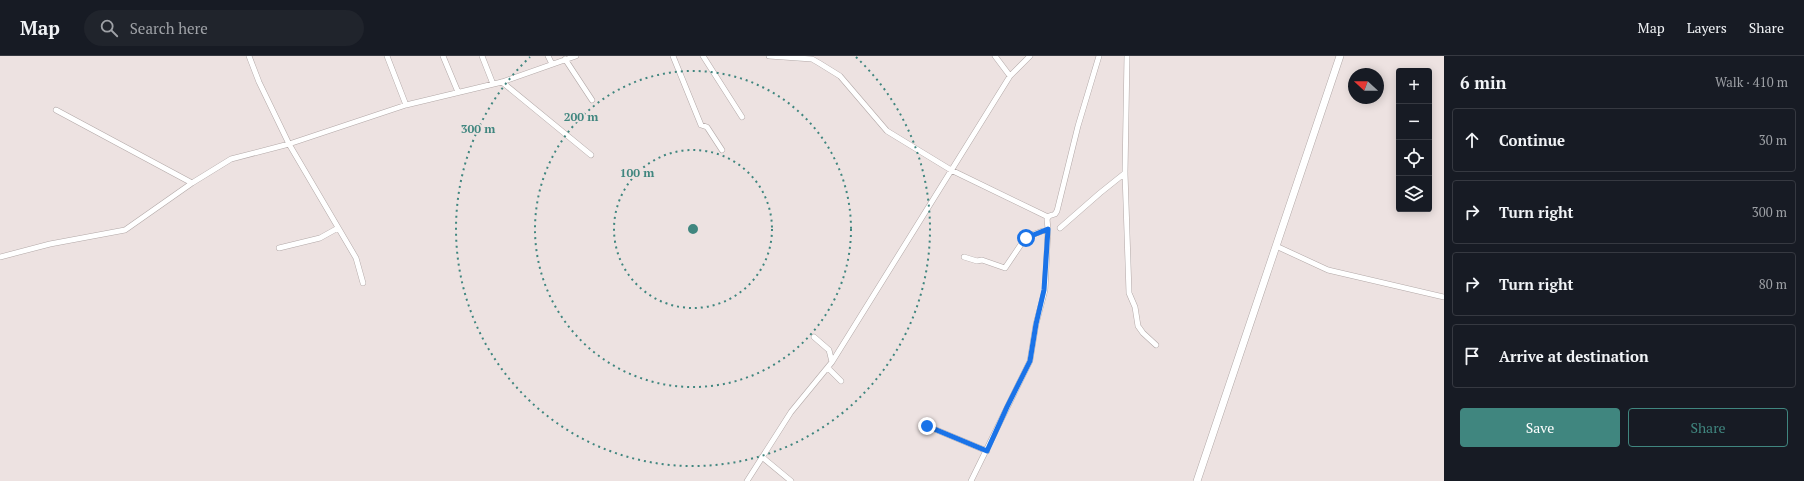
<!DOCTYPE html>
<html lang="en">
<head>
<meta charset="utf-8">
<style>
  body { margin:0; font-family:"PT Serif",serif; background:#20242c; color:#f1f3f6 }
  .controls { position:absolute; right:12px; top:12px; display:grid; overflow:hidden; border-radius:4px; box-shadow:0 2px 10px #0003 }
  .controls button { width:36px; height:36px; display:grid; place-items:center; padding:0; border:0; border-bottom:1px solid #363941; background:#171b24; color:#f1f3f6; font:20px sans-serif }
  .compass { position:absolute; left:1348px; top:12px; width:36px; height:36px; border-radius:50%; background:#171b24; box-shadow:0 2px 10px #0003; rotate:291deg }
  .stop { position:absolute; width:12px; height:12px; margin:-9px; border:3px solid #1a73e8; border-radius:50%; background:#fff }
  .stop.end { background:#1a73e8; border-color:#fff; box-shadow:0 1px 4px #0008 }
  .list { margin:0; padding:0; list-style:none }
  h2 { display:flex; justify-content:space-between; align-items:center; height:52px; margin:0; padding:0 16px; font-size:17px }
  h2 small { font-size:13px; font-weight:400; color:#9ea1a6 }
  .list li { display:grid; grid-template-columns:26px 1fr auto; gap:12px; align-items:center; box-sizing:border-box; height:64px; margin:0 8px 8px; padding:0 8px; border:1px solid #363941; border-radius:4px }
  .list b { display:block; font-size:15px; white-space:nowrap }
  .list em { font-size:13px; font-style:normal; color:#9ea1a6 }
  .actions { display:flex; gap:8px; padding:12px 16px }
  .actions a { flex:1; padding:9px 0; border:1px solid #40867f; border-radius:4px; text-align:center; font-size:14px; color:#40867f }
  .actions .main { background:#40867f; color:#fff }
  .icon { flex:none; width:22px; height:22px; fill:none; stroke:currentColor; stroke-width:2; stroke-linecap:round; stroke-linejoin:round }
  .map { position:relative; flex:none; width:1444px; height:425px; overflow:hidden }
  header { display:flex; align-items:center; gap:24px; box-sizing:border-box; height:56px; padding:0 20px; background:#171b24; border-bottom:1px solid #363941 }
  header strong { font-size:19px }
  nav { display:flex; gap:22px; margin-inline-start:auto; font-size:14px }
  .search { width:280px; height:36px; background:#20242c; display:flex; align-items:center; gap:10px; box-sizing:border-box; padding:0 14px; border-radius:22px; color:#9ea1a6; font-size:15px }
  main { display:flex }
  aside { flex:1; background:#171b24 }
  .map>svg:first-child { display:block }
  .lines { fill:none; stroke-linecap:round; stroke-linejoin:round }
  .minor-casing { stroke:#b2a8a7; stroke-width:6 }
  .major-casing { stroke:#b2a8a7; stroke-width:8 }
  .minor { stroke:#fff; stroke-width:5 }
  .major { stroke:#fff; stroke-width:7 }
  .route { stroke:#1a73e8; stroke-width:5 }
  .ring { fill:none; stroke:#40867f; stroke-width:2; stroke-dasharray:2 4 }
  .centre { fill:#40867f; stroke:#ede2e1; stroke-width:2 }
  .ring-label { font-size:12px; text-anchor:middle; font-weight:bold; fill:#40867f; stroke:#ede2e1; stroke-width:4; stroke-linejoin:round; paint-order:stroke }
</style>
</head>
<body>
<header>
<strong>Map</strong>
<div class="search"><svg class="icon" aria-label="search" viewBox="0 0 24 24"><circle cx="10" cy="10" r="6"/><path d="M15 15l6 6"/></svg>Search here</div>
<nav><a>Map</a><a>Layers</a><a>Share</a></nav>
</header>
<main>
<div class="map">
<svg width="1444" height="425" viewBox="0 0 1444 425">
  <rect width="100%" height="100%" fill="#ede2e1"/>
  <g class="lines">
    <defs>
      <path id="minor" d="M 249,0 L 259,26 L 289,88 L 356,202 L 363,227
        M 387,0 L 406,49
        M 443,0 L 458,36
        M 482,0 L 493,28
        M 548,0 L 552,8
        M 673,0 L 701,69 L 707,71 L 722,94
        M 703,0 L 742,61
        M 769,0 L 812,3 L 819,7 L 840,20 L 887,75 L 951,114 L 1048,161
        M 995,0 L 1010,20
        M 1127,0 L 1125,117 L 1129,237 L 1135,251 L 1138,270 L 1143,277 L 1156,289
        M 565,3 L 592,44
        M 502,26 L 591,99
        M 56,54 L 192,127
        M 1060,172 L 1100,137 L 1125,117
        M 1276,190 L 1328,214 L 1444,241
        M 279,192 L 320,182 L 338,172
        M 0,201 L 50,188 L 125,174 L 192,127 L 231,103 L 289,88 L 406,49 L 502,26 L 576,0
        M 964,201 L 977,205 L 982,204 L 1005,212 L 1026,181 L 1048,173
        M 814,281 L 829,294 L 832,306
        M 828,312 L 841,325
        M 927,370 L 987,395
        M 762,401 L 791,425
        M 747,425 L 791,356 L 832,306 L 1010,20 L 1030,0
        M 971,425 L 1030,305 L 1036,268 L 1045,234 L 1048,173 L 1047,163 L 1049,160 L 1055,158 L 1057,155 L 1078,70 L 1099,0"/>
      <path id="major" d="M 1197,425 L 1340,0"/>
    </defs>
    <use href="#minor" class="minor-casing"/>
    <use href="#major" class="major-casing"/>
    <use href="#minor" class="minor"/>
    <use href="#major" class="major"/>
  </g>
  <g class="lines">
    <path class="route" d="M 927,370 L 987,395 L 1007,351 L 1030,305 L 1036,268 L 1044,234 L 1048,173 L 1026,182"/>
  </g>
  <g class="ring">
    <circle cx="693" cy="173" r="79"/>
    <circle cx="693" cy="173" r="158"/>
    <path d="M856 1A237 237 0 1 1 530 1"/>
  </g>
  <circle cx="693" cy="173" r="6" class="centre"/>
  <g class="ring-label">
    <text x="581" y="65">200 m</text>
    <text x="478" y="77">300 m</text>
    <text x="637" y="121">100 m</text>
  </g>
</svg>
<div class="controls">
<button>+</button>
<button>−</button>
<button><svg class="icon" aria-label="locate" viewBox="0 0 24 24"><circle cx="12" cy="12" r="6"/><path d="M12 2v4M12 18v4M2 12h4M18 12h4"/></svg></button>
<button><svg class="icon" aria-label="layers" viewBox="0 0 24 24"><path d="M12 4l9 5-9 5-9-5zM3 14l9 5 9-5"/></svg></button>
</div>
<svg class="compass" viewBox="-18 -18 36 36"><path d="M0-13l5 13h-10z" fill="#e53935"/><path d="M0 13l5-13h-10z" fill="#9ea1a6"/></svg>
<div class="stop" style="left:1026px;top:182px"></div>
<div class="stop end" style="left:927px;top:370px"></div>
</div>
<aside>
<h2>6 min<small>Walk · 410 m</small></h2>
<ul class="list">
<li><svg class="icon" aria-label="ahead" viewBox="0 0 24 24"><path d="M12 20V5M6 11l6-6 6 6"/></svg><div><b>Continue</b></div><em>30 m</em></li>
<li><svg class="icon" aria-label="right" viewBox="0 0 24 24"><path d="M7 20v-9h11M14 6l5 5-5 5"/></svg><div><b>Turn right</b></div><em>300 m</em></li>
<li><svg class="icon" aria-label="right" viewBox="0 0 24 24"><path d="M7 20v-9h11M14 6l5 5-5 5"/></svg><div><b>Turn right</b></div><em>80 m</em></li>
<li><svg class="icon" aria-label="arrive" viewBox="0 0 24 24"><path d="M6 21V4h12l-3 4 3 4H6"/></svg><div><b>Arrive at destination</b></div></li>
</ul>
<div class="actions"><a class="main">Save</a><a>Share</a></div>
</aside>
</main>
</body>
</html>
